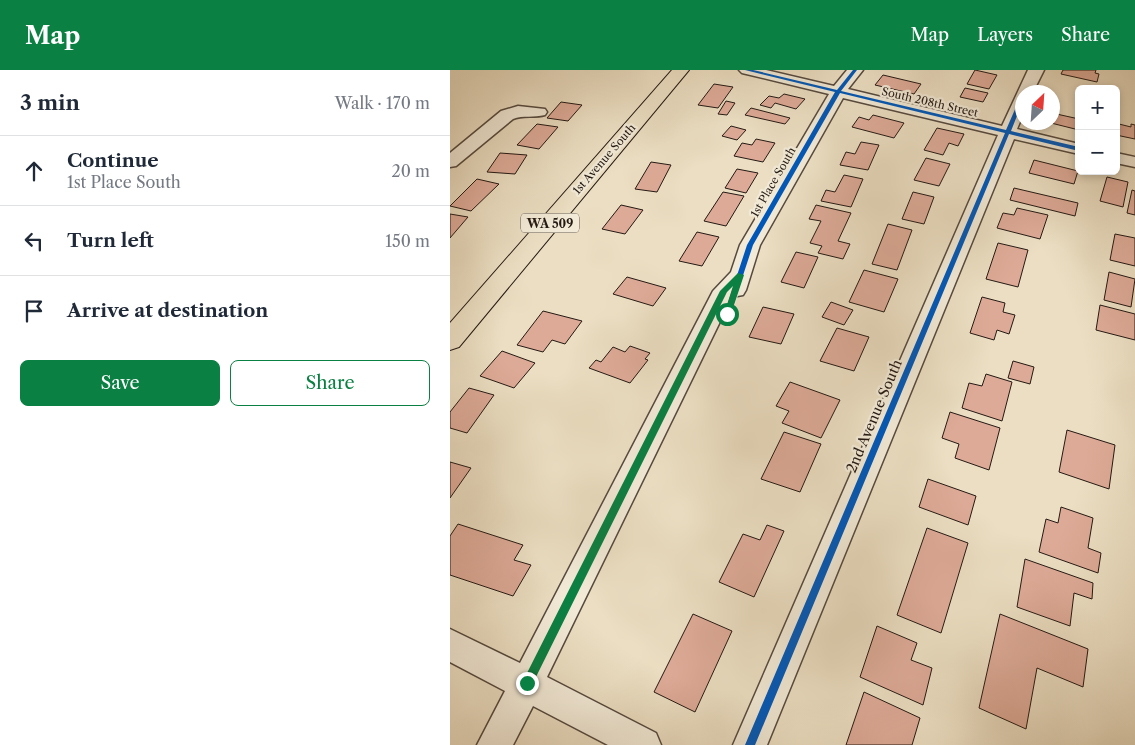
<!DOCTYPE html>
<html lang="en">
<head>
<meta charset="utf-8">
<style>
  body { margin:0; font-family:"Libre Caslon Text",serif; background:#f6f6f7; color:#1f2937 }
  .controls { position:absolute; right:15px; top:15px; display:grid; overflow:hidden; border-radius:8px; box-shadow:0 2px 8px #0003 }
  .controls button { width:45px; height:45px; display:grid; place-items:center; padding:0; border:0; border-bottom:1px solid #e0e1e3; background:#fff; color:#1f2937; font:25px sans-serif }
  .compass { position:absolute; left:565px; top:15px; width:45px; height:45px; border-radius:50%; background:#fff; box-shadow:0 2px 8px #0003; rotate:25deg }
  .stop { position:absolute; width:15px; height:15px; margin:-11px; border:4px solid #0b8043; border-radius:50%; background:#fff }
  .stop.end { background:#0b8043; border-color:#fff; box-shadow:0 1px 5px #0008 }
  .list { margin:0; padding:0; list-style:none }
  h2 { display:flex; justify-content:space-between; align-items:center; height:65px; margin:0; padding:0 20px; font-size:21px }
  h2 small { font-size:16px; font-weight:400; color:#747a83 }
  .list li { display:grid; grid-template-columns:32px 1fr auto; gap:15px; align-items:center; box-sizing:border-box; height:70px; padding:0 20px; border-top:1px solid #e0e1e3 }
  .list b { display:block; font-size:19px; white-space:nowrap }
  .list p { margin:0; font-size:16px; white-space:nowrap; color:#747a83 }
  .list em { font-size:16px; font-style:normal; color:#747a83 }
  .actions { display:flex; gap:10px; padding:15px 20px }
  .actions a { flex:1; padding:11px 0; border:1px solid #0b8043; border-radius:8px; text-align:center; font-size:18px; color:#0b8043 }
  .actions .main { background:#0b8043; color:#fff }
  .icon { flex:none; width:28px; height:28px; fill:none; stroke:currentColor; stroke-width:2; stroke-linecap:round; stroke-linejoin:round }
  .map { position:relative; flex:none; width:685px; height:675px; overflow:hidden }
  header { display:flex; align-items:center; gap:30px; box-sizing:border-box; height:70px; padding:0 25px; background:#0b8043; color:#fff }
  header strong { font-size:24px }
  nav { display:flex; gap:28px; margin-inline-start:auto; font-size:18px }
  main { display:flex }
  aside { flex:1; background:#fff }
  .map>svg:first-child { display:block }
  .building { fill:#ddaa97; stroke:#241913 }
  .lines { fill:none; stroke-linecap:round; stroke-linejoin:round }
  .minor-casing { stroke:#564a3f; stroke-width:3 }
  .major-casing { stroke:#241913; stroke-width:2 }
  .minor { fill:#f2ead7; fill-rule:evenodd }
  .major { fill:#ebdec2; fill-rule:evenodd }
  .cycleway-casing { stroke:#f2ead7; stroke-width:3 }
  .cycleway { fill:#0057b8; fill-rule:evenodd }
  .route { fill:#0b8043 }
  .labels { text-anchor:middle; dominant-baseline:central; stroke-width:4.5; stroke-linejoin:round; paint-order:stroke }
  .far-street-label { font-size:11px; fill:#241913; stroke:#f2ead7 }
  .shield { fill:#f2ead7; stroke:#62584e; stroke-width:1 }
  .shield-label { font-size:12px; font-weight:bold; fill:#241913 }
  .street-label { font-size:14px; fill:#241913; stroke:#f2ead7 }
</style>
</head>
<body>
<header>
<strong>Map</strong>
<nav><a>Map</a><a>Layers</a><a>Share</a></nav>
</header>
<main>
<aside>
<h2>3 min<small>Walk · 170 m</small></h2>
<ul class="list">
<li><svg class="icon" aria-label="ahead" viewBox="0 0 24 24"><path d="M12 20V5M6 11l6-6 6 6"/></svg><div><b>Continue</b><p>1st Place South</p></div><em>20 m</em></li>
<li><svg class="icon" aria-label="left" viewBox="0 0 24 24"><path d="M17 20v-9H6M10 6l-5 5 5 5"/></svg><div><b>Turn left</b></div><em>150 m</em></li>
<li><svg class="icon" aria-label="arrive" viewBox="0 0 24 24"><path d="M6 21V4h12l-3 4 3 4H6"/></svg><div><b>Arrive at destination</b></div></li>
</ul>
<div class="actions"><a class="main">Save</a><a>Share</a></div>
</aside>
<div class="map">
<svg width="685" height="675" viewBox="0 0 685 675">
  <rect width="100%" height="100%" fill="#ebdec2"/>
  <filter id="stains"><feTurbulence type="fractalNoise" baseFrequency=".004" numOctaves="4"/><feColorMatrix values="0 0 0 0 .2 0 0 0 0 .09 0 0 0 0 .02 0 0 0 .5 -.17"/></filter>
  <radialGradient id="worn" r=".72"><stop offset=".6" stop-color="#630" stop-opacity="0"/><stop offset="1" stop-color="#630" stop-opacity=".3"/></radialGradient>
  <path class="building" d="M 525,0 L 547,5 L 539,19 L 517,14 Z
    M 613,0 L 646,0 L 645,3 L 649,4 L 647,12 L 611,4 Z
    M 433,5 L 471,14 L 464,24 L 425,15 Z
    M 264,14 L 283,17 L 268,38 L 248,35 Z
    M 515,18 L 538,23 L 533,32 L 510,27 Z
    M 334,24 L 355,29 L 346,39 L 325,33 L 321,38 L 310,35 L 319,26 L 329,28 Z
    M 276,31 L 285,33 L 277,45 L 268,44 Z
    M 111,32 L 132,35 L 118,51 L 97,48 Z
    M 301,38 L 340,48 L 335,54 L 295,45 Z
    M 602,43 L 629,49 L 629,60 L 597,52 L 602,52 Z
    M 423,45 L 454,53 L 444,68 L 402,57 L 409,47 L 419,50 Z
    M 87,54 L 108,57 L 89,79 L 67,75 Z
    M 669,54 L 681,57 L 681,54 L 685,55 L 685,69 L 666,65 Z
    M 281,56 L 296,60 L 287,70 L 272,66 Z
    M 487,58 L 514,64 L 508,76 L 499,73 L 493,85 L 474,80 Z
    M 306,69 L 325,73 L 313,92 L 284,86 L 292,73 L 302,75 Z
    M 411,72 L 429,75 L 418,100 L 390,95 L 396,82 L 405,84 Z
    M 50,83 L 77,85 L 65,104 L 37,102 Z
    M 476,88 L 500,94 L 489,116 L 464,110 Z
    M 584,90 L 628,101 L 624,114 L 579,103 Z
    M 201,92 L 221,95 L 207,122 L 185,119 Z
    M 287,99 L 308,103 L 296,123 L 275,118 Z
    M 394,105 L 413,109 L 401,137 L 371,131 L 376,120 L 385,122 Z
    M 657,107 L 678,112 L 673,137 L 650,131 Z
    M 27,109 L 49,114 L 21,141 L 0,136 Z
    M 564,118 L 628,133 L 625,146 L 560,130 Z
    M 682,120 L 685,121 L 685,145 L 677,143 Z
    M 273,122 L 294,126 L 276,156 L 254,151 Z
    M 463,122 L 484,127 L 474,154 L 452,149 Z
    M 171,135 L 193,140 L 175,164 L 152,159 Z
    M 366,135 L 401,143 L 388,171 L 400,174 L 393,189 L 368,183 L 372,176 L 360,173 L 371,151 L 359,149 Z
    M 567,138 L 598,145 L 590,169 L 547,158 L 553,143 L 564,145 Z
    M 0,144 L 18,147 L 0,168 Z
    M 438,154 L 462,160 L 447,200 L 422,194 Z
    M 247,162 L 269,167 L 252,196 L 229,191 Z
    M 665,164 L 685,168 L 685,196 L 660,190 Z
    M 548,173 L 578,180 L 568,217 L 536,209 Z
    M 346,182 L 368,187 L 354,218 L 331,212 Z
    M 414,200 L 448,209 L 434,242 L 399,232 Z
    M 659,202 L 685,209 L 681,237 L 654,230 Z
    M 177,207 L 216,218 L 203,236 L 163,224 Z
    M 532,227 L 555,233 L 553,242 L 565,245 L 559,264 L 547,260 L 544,270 L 520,263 Z
    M 381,232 L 403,240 L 394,255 L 372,247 Z
    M 650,235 L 685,244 L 685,270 L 646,260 Z
    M 313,237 L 344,244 L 331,274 L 299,267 Z
    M 93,241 L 132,251 L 115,274 L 102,270 L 93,282 L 67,275 Z
    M 387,258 L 419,267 L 404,301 L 370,291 Z
    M 180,276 L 200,283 L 195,289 L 198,290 L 180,313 L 139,298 L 146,290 L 151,292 L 163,277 L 175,282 Z
    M 52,281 L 85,293 L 64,318 L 30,306 Z
    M 563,291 L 584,297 L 580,314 L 558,308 Z
    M 536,304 L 562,312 L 552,351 L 512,338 L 519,313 L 532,316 Z
    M 340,312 L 390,330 L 371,368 L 332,353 L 339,341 L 326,336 Z
    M 19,318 L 44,325 L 17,363 L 0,358 L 0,342 Z
    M 500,342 L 550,358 L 539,400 L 505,388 L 509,374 L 492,368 Z
    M 617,360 L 665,375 L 659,419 L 609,402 Z
    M 334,362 L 371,374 L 350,422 L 311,409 Z
    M 0,392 L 21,398 L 0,428 Z
    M 478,409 L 526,426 L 518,455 L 469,437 Z
    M 611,437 L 643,448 L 638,478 L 651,483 L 648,503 L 589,482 L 596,449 L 608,453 Z
    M 8,454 L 73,475 L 64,490 L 81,495 L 63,526 L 0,505 L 0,466 Z
    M 317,455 L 334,461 L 304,527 L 269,512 L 293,464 L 310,470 Z
    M 477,458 L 518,473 L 491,563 L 447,545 Z
    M 575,489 L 643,513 L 642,529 L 624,523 L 620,556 L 567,537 Z
    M 243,544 L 282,561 L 245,642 L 204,622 Z
    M 550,544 L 638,579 L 633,617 L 587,598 L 576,659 L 529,638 Z
    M 427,556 L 467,573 L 461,590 L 482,598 L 473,635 L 410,607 Z
    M 414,622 L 470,648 L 462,675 L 396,675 Z"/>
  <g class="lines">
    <defs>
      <path id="minor" d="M 289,0 L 316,0 L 384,16 L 397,0 L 413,0 L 398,19 L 552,56 L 578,0 L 594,0 L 583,22 L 572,22 L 572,47 L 567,59 L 629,74 L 629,84 L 564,69 L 317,675 L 283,675 L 548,65 L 393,28 L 310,175 L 296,220 L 293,225 L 282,227 L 97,607 L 206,663 L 211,675 L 158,675 L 83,636 L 63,675 L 27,675 L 55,621 L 0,592 L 0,559 L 70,593 L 263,221 L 281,202 L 290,175 L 379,24 L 292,3 Z
        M 68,36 L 95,39 L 97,42 L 95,45 C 84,48 73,45 63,49 L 6,96 L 0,97 L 0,83 L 51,41 Z
        M 666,83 L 685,87 L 685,97 L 666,93 Z"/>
      <path id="major" d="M 222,0 L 239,0 L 9,277 L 0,280 L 0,253 Z"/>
    </defs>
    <use href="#minor" class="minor-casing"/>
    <use href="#major" class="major-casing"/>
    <use href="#minor" class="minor"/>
    <use href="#major" class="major"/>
    <defs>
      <path id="cycleway" d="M 295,0 L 303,0 L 387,20 L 403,0 L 407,0 L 391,21 L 556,60 L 570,28 L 572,27 L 572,33 L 561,61 L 629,77 L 629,81 L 559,64 L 305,675 L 295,675 L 555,63 L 390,23 L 303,175 L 280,245 L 277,247 L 274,245 L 297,175 L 385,22 Z"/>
    </defs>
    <use href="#cycleway" class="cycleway-casing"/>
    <use href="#cycleway" class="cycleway"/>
  </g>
  <path class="route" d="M 288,203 L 294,205 L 281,244 L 277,247 L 274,244 L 283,216 L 277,222 L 81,617 L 74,617 L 74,609 L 270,221 Z"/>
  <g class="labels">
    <g class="far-street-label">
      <text transform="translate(480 32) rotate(13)">South 208th Street</text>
      <text transform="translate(154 89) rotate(-49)">1st Avenue South</text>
      <text transform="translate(323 112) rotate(-60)">1st Place South</text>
    </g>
    <rect class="shield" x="71" y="143.5" width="58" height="19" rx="4"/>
    <g class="shield-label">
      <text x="100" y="153">WA 509</text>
    </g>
    <g class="street-label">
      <text transform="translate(424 346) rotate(-67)">2nd Avenue South</text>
    </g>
  </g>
  <rect width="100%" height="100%" filter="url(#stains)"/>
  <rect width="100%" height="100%" fill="url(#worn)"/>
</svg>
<div class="controls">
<button>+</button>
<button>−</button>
</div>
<svg class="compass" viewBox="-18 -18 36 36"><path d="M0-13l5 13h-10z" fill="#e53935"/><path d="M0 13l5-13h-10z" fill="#747a83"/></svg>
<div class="stop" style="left:277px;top:244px"></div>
<div class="stop end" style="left:77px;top:613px"></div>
</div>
</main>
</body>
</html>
